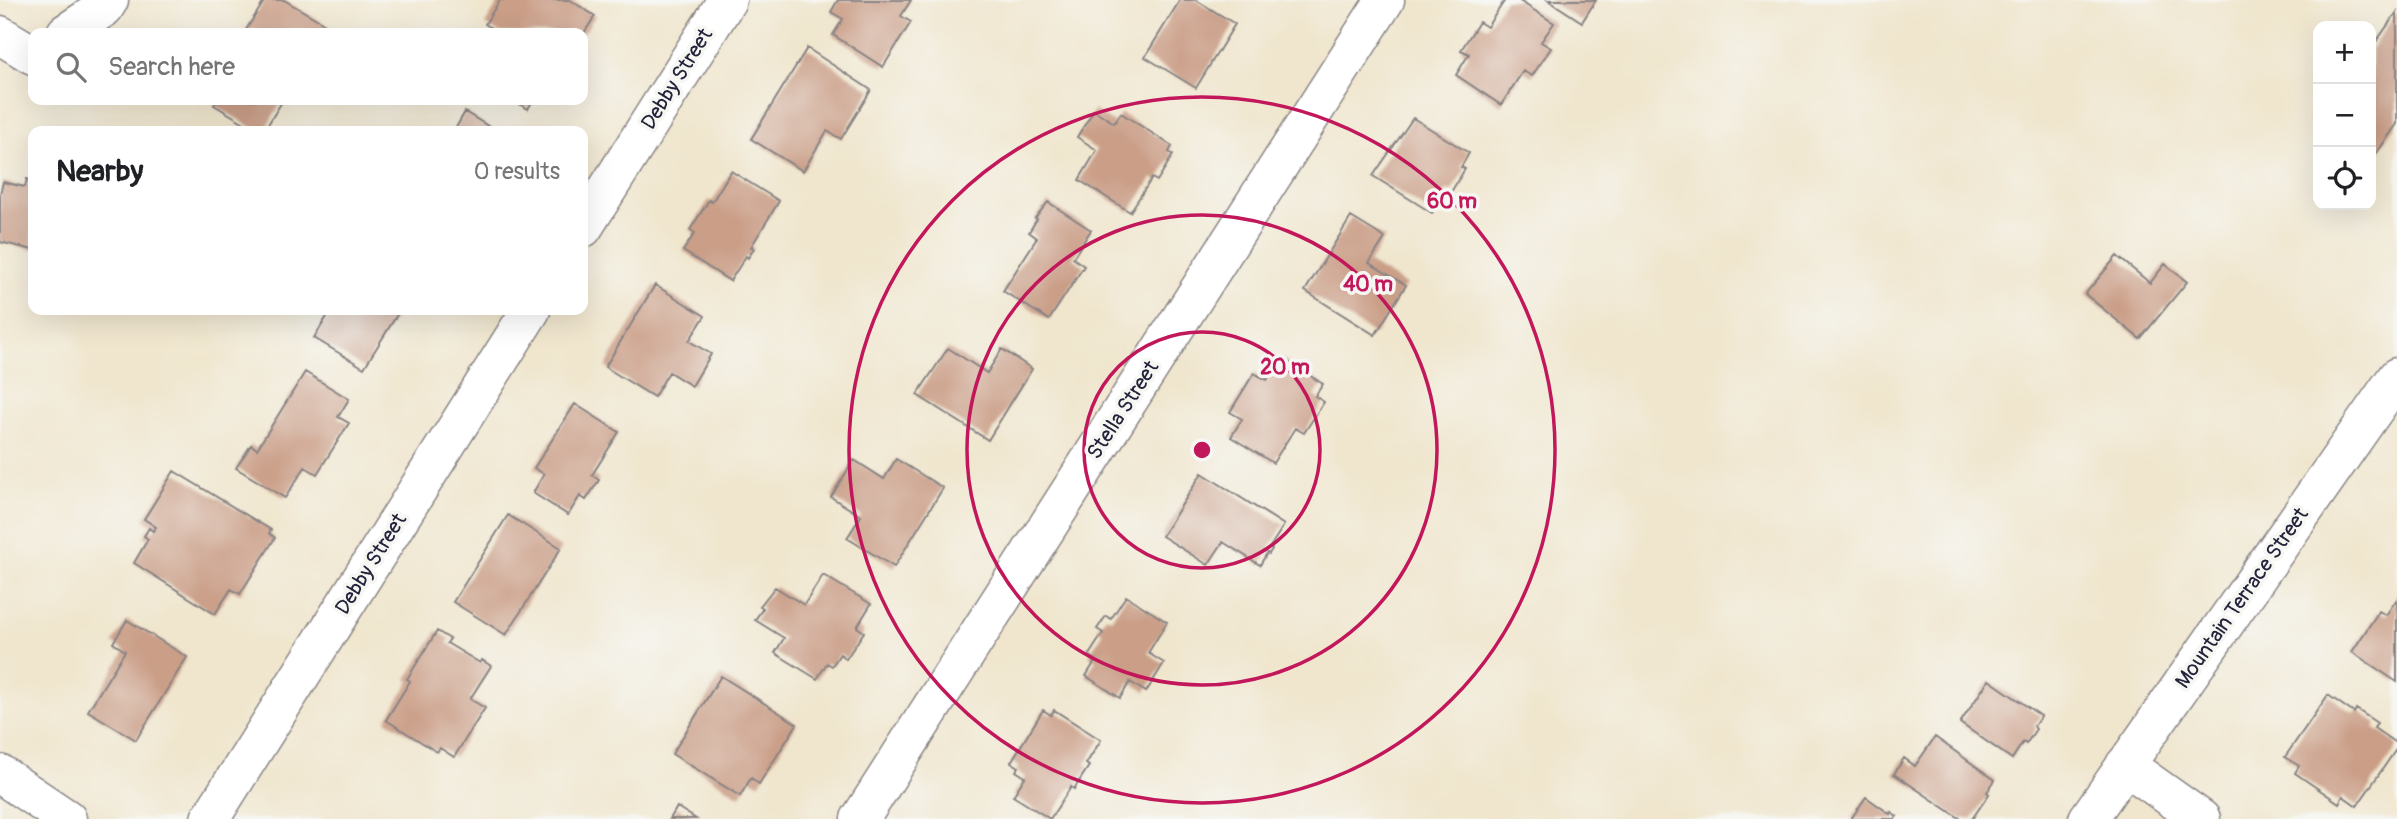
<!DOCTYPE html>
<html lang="en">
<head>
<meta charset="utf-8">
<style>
  body { margin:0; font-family:Pangolin,sans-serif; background:#f6f6f6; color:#202124 }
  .controls { position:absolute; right:21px; top:21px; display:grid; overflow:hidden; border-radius:14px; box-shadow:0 7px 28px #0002 }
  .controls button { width:63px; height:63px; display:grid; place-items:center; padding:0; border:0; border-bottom:2px solid #e0e0e0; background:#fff; color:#202124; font:35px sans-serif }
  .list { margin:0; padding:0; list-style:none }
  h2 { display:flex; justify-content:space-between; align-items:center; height:91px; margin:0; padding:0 28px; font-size:30px }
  h2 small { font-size:23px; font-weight:400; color:#757577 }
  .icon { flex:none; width:38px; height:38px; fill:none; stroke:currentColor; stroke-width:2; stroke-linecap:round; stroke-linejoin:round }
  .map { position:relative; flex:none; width:2397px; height:819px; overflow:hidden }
  .search { position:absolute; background:#fff; box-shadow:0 7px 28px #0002; left:28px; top:28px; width:560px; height:77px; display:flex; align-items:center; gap:18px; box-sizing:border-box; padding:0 24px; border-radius:14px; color:#757577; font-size:26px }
  .panel { position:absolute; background:#fff; box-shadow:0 7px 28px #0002; left:28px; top:126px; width:560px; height:189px; border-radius:14px }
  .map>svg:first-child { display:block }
  .building { fill:#ca9e87 }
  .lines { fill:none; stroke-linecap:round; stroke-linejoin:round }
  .street-casing { stroke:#898484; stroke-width:41 }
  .secondary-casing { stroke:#898484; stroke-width:41 }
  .street { stroke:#fff; stroke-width:38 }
  .secondary { stroke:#fff; stroke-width:38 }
  .ring { fill:none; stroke:#c2185b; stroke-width:3.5 }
  .labels { text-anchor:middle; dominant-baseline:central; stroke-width:7; stroke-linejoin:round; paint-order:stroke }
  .street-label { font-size:21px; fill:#22223b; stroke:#f6f6f2 }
  .centre { fill:#c2185b; stroke:#f6f6f2; stroke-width:3.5 }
  .ring-label { font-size:21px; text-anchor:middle; font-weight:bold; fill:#c2185b; stroke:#f6f6f2; stroke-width:7; stroke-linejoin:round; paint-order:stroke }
</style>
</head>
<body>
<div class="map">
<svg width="2397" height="819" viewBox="0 0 2397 819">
  <rect width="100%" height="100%" fill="#f6f6f2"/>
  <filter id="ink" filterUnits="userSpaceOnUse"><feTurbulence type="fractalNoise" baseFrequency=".0143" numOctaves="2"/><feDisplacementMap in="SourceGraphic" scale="14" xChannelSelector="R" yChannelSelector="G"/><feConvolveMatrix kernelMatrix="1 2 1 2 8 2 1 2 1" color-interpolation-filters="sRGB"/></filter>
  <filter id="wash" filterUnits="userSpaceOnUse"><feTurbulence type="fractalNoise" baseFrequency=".00686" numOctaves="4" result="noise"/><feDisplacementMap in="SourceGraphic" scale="28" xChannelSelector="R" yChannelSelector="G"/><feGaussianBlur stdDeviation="1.57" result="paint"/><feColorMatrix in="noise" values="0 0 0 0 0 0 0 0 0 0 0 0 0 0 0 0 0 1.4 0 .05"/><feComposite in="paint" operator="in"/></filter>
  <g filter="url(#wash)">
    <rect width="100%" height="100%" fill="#f0e6ce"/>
    <g id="blocks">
      <path class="building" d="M 265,0 L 284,0 L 327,25 L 322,33 L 244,33 Z
        M 500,0 L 570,0 L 595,16 L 584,33 L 499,33 L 485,24 Z
        M 838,0 L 911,0 L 901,16 L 911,22 L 883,67 L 833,35 L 843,19 L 831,12 Z
        M 1180,0 L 1196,0 L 1235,24 L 1196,88 L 1145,57 Z
        M 1505,0 L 1518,0 L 1554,23 L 1541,42 L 1551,48 L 1532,76 L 1523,71 L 1501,105 L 1456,75 L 1469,54 L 1461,50 L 1479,22 L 1487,27 Z
        M 1548,0 L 1596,0 L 1582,22 Z
        M 2397,12 L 2397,124 L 2371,161 L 2371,79 L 2373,76 L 2371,75 L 2371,49 Z
        M 807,48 L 871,90 L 841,139 L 827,131 L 803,171 L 751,139 Z
        M 217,100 L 283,100 L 264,131 L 258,131 L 214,105 Z
        M 513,100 L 533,100 L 528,109 Z
        M 1094,110 L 1114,123 L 1121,113 L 1172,146 L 1169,152 L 1173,155 L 1157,181 L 1152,178 L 1130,212 L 1079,180 L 1097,150 L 1077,137 Z
        M 465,112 L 496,131 L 454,131 Z
        M 1413,118 L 1469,153 L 1461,167 L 1465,169 L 1451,192 L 1447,190 L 1432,213 L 1373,176 Z
        M 731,171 L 779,201 L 751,247 L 754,248 L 748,258 L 746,256 L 730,281 L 683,251 L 695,233 L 690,230 L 709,200 L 712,202 Z
        M 27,179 L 33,181 L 33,250 L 0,242 L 0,194 L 3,182 L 25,187 Z
        M 1048,202 L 1091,230 L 1073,258 L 1084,266 L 1049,320 L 1003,291 L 1037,238 L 1029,232 L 1037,219 L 1035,218 Z
        M 1351,217 L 1385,238 L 1369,263 L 1406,285 L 1375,335 L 1305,291 Z
        M 2117,256 L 2150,283 L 2165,264 L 2187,282 L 2140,339 L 2085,294 Z
        M 655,285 L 705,316 L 689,341 L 711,354 L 692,386 L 669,372 L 654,397 L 605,367 Z
        M 331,310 L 400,310 L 364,368 L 314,338 Z
        M 948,348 L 987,373 L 1002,349 L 1032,369 L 988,440 L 917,395 Z
        M 1282,358 L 1323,384 L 1315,396 L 1324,402 L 1304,433 L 1295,428 L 1273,463 L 1231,437 L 1242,419 L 1230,412 L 1254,373 L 1267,380 Z
        M 305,372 L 349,399 L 338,417 L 349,423 L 317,474 L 305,467 L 285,498 L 236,468 L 251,445 L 257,449 Z
        M 575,404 L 619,432 L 592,475 L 599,480 L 586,500 L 580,496 L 568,515 L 533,493 L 544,474 L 534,468 Z
        M 896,459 L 943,488 L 894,567 L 847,538 L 861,516 L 831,497 L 854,460 L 884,479 Z
        M 174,471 L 271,530 L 269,533 L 275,538 L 240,594 L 231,589 L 215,614 L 134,563 L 148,539 L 144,536 L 149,528 L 153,531 L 156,527 L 144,519 Z
        M 1202,473 L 1284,525 L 1270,547 L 1272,549 L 1269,554 L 1267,553 L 1260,565 L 1223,542 L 1208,565 L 1162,536 Z
        M 508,515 L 561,548 L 506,635 L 453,602 Z
        M 823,575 L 871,604 L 857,627 L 864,632 L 846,659 L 840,654 L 832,666 L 827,663 L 817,679 L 775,653 L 784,638 L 755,620 L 763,608 L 760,606 L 775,587 L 804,605 Z
        M 1126,596 L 1167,622 L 1148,653 L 1164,663 L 1146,692 L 1130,682 L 1120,698 L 1086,676 L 1096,660 L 1089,655 L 1103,633 L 1097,629 L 1106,616 L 1111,619 Z
        M 2397,599 L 2397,682 L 2352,652 L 2379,611 L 2386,615 Z
        M 127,620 L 187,657 L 136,740 L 88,711 L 125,651 L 113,643 Z
        M 437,631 L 450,639 L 447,643 L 480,663 L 482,660 L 491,666 L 470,699 L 485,708 L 454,757 L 440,748 L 437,752 L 386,720 L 410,681 L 407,679 Z
        M 721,676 L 797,724 L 759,784 L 751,778 L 740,796 L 672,754 Z
        M 1989,680 L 2041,716 L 2034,726 L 2036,729 L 2026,744 L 2023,742 L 2012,759 L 1960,723 Z
        M 2328,695 L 2354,713 L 2356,709 L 2377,723 L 2374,728 L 2397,744 L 2397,748 L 2357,806 L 2343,796 L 2339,803 L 2295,773 L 2299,766 L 2285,757 Z
        M 1043,710 L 1051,715 L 1054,710 L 1101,740 L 1086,764 L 1089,766 L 1074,789 L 1071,787 L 1050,819 L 1013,796 L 1025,777 L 1016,771 L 1019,767 L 1011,762 Z
        M 1935,737 L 1995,780 L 1987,792 L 1989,794 L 1972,819 L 1961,819 L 1894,774 L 1904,758 L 1915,766 Z
        M 1866,797 L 1890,814 L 1891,812 L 1897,816 L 1895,819 L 1851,819 Z
        M 677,807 L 696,819 L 670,819 Z"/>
    </g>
  </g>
  <g filter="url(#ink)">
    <use href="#blocks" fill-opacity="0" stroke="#898484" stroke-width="2"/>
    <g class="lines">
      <defs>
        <path id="street" d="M 66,33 L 104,8 L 109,0
          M 0,35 L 33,55
          M 583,228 L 727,0
          M 2125,765 L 2201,819
          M 0,774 L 67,819
          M 210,819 L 531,310
          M 860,819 L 1385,0"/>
        <path id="secondary" d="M 2088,819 L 2397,377"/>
      </defs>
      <use href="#street" class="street-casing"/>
      <use href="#secondary" class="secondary-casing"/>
      <use href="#street" class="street"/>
      <use href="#secondary" class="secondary"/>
    </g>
  </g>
  <g class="ring">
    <circle cx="1202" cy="450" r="118"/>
    <circle cx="1202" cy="450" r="235"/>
    <circle cx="1202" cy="450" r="353"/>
  </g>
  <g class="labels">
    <g class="street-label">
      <text transform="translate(677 79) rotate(-58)">Debby Street</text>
      <text transform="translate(1123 410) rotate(-57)">Stella Street</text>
      <text transform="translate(371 564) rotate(-58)">Debby Street</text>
      <text transform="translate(2242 598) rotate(-55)">Mountain Terrace Street</text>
    </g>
  </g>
  <circle cx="1202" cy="450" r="10" class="centre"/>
  <g class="ring-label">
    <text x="1452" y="208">60 m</text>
    <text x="1368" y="291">40 m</text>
    <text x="1285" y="374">20 m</text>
  </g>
</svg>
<div class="controls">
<button>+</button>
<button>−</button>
<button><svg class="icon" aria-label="locate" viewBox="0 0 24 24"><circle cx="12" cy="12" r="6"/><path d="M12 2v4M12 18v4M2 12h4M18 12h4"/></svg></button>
</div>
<div class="search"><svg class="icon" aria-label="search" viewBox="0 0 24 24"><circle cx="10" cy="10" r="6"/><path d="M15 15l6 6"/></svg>Search here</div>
<section class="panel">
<h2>Nearby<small>0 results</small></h2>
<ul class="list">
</ul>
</section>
</div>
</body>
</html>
